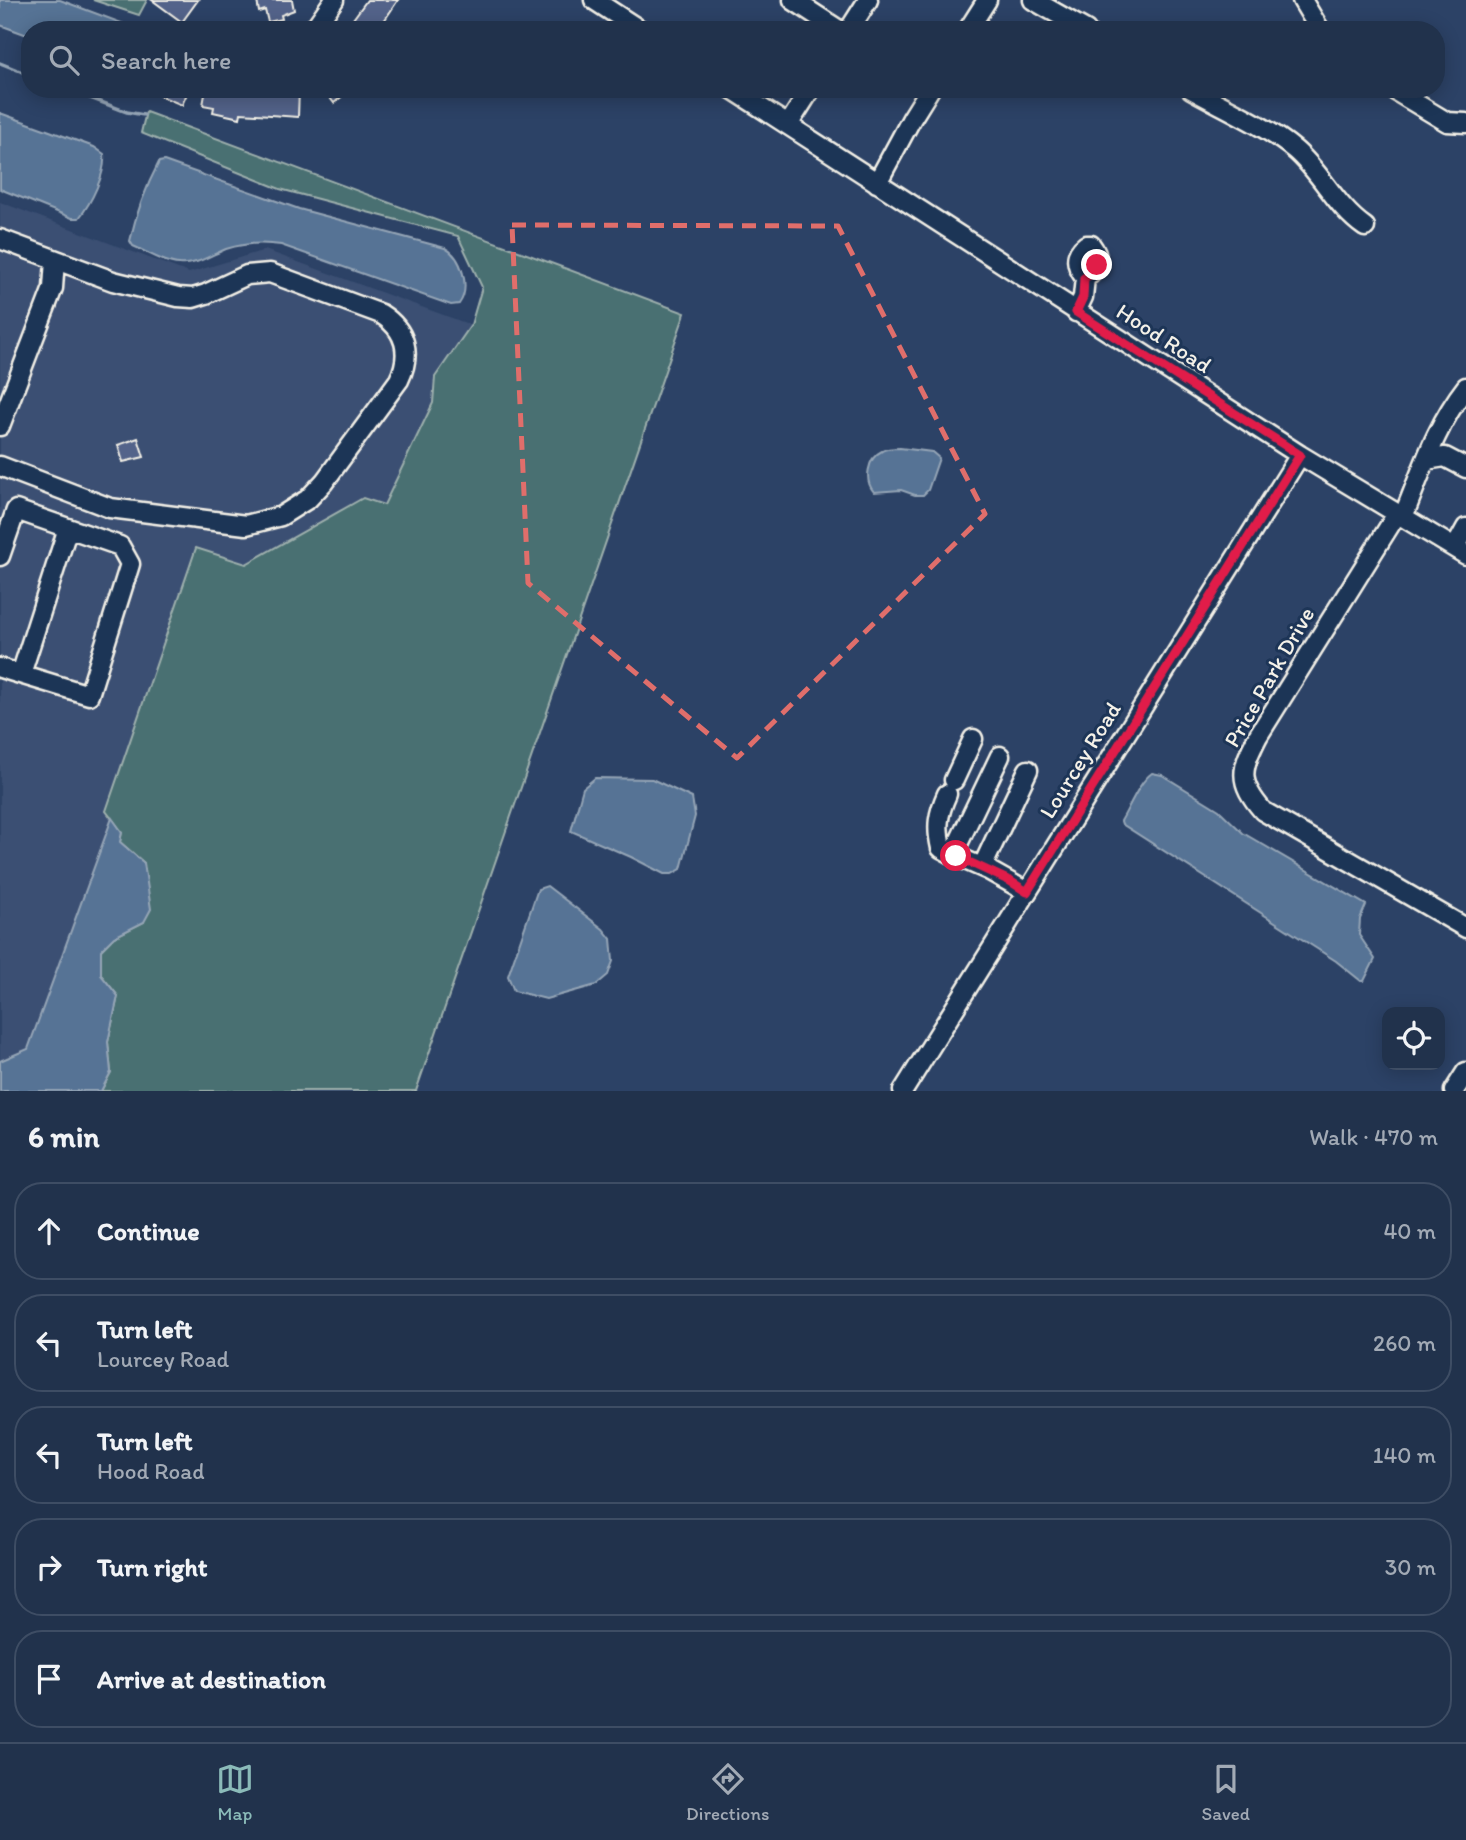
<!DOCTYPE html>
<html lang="en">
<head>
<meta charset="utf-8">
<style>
  body { margin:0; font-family:Itim,sans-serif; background:#293a53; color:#f1f3f6 }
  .controls { position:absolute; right:21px; bottom:21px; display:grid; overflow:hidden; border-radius:14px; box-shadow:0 4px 18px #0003 }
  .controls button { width:63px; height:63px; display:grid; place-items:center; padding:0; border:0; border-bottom:2px solid #3e4d64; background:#21324c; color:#f1f3f6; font:35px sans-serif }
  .stop { position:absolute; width:21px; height:21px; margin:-16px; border:5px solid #e11d48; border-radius:50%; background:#fff }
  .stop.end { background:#e11d48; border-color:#fff; box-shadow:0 2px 7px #0008 }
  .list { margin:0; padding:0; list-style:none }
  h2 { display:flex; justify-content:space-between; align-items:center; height:91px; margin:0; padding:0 28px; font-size:30px }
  h2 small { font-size:23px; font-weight:400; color:#a2aab5 }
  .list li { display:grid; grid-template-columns:46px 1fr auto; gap:21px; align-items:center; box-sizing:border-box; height:98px; margin:0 14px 14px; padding:0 14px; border:2px solid #3e4d64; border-radius:28px }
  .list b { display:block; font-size:26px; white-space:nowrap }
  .list p { margin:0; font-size:23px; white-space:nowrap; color:#a2aab5 }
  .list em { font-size:23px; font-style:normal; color:#a2aab5 }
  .icon { flex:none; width:38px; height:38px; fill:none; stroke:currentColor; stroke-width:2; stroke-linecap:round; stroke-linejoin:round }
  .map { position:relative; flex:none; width:1466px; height:1091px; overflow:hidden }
  .search { position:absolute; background:#21324c; box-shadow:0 4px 18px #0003; left:21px; right:21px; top:21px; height:77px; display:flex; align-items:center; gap:18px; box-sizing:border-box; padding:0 24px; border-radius:28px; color:#a2aab5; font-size:26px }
  .sheet { height:651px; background:#21324c }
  nav { display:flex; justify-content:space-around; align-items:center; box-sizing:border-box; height:98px; border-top:2px solid #3e4d64; background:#21324c; font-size:19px; color:#a2aab5 }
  nav a { display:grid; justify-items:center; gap:4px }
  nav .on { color:#8bbbb9 }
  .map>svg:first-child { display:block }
  .built { fill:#3b4f73 }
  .green { fill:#496f72; stroke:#9eb0ad; stroke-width:2 }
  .water { fill:#567395; stroke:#95a5b6; stroke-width:2 }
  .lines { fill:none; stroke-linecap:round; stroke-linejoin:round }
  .stream { stroke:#95a5b6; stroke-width:3.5 }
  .building { fill:#52638a; stroke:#f4f1e8; stroke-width:2 }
  .minor-casing { stroke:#f4f1e8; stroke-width:23 }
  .minor { stroke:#1d3557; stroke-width:18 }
  .route { stroke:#e11d48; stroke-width:9 }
  .marked { fill:none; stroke:#e06e6b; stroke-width:5; stroke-dasharray:14 9; stroke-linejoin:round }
  .labels { text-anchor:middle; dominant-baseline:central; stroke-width:6; stroke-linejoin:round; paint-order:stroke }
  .street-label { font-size:23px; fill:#f4f1e8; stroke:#1d3557 }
</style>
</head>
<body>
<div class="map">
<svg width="1466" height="1091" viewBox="0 0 1466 1091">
  <rect width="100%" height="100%" fill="#2c4266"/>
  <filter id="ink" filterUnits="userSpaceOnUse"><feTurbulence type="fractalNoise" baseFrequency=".0143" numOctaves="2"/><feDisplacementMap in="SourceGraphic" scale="14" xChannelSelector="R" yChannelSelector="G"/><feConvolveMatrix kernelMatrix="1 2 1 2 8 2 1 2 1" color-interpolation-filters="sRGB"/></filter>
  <g filter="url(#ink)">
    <path class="built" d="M 0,202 L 189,273 L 265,250 L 471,325 L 435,377 L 433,402 L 384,505 L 363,498 L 246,564 L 196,549 L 106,811 L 112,818 L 28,1049 L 0,1061 Z"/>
    <path class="green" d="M 93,0 L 147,0 L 139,15 Z
      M 146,112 L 685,313 L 416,1091 L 101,1091 L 111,1072 L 108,1042 L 118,996 L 101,975 L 101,950 L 114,937 L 144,922 L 144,863 L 120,842 L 122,832 L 106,811 L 196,548 L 246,564 L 363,498 L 384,505 L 433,403 L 435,377 L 471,325 L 482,287 L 458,236 L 280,189 L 141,133 Z"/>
    <path class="water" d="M 0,0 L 60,0 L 140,30 L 30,30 L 30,36 L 0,25 Z
      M 0,113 L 94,147 L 104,154 C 106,174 91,203 79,218 L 72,218 L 0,189 Z
      M 164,161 L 299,209 L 445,248 C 462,257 471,288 459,304 L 451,305 L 281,245 C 262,242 244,243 226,249 C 211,255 196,266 179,264 C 164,263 147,252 133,246 L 130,241 C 136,214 146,187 159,162 Z
      M 900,448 L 932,452 L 939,458 L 928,490 L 923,495 L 915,495 L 901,490 L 874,492 C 864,481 867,458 882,451 C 887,448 894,448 900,448 Z
      M 1152,773 L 1162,775 L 1219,810 L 1243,833 L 1366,905 L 1360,919 L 1359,935 L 1375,959 L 1364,981 L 1361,981 L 1336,961 L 1122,824 L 1121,821 C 1130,806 1139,782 1152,773 Z
      M 595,778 L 652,779 L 692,798 L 695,816 L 681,869 L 672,874 L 664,874 L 631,857 L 571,831 L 583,788 Z
      M 112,818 L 122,832 L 120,842 L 144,863 L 151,909 L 144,922 L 114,937 L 101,950 L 101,975 L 118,996 L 108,1042 L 111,1072 L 101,1091 L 0,1091 L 0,1061 L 28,1049 Z
      M 547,886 L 603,929 L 611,939 L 613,961 L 608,975 L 596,985 L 546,999 L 514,991 L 508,976 L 538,889 Z"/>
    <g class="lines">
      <path class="stream" d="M 0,63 L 30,75
        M 67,89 L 127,112 L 144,115"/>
    </g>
    <path class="building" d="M 152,0 L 198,0 L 182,22 Z
      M 262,0 L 292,0 L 294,10 L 281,15 L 282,19 L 268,22 L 265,10 L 259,12 L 257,1 Z
      M 367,0 L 398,0 L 378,30 L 345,30 Z
      M 144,89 L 189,89 L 182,105 Z
      M 206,89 L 299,89 L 298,117 L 241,113 L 240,118 L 213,112 L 214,107 L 203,105 Z
      M 323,89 L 351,89 L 334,103 Z
      M 138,438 L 144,457 L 123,462 L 118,445 Z"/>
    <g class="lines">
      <defs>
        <path id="minor" d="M 594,0 L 640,30
          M 793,0 L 839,30
          M 1033,0 L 1086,30
          M 1302,0 L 1320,30
          M 313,30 L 334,0
          M 849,30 L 868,0
          M 968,30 L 987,0
          M 732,89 L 1300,455 L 1466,555
          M 1191,89 C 1223,107 1268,127 1295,150 C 1322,173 1335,206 1365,227
          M 1392,89 L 1447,122 L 1466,123
          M 788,125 L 811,89
          M 877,183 L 912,118 L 930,89
          M 0,239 L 113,281 L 178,297 L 193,298 L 206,294 L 247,275 L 270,273 L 381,314 C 406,330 412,353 399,380 L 324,482 L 308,499 L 281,516 L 246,525 L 110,508 L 0,466
          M 1076,312 L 1083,297 L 1085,278 C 1098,270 1101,258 1091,245 L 1086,245 C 1073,255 1076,266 1085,278
          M 0,426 L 53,288 L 55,260
          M 1426,460 L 1445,457 L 1466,468
          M 1397,514 L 1258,736 C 1241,769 1237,781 1263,811 L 1466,928
          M 1403,517 C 1422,471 1435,427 1466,387
          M 1455,548 L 1466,528
          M 0,556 L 16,510 L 120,546 L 130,564 L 89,695 L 0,668
          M 21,674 L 68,528
          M 954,780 L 973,739
          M 947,794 C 938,814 936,827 941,848 L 956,856
          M 988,870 L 956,856 L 955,850 L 1000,756
          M 1027,892 L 988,870 L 985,861 L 1028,770
          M 903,1091 L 1300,455
          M 1454,1091 L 1466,1072"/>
      </defs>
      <use href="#minor" class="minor-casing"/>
      <use href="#minor" class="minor"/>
    </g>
  </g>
  <g class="lines" filter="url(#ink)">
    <path class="route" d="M 956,856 L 1010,881 L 1027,892 L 1300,455 L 1076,312 L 1083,297 L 1084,278 L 1091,274 L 1097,265"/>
  </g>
  <path class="marked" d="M 512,225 L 838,226 L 985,514 L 737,758 L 528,583 Z"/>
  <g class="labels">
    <g class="street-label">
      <text transform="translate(1164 338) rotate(33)">Hood Road</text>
      <text transform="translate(1269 677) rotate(-60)">Price Park Drive</text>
      <text transform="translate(1080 760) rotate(-58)">Lourcey Road</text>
    </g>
  </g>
</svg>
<div class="controls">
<button><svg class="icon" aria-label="locate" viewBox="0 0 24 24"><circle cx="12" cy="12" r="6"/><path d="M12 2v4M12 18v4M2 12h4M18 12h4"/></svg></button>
</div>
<div class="stop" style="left:956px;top:856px"></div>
<div class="stop end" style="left:1097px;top:265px"></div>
<div class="search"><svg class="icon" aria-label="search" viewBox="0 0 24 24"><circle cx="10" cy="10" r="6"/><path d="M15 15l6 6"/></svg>Search here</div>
</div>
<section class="sheet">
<h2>6 min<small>Walk · 470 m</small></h2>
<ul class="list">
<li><svg class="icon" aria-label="ahead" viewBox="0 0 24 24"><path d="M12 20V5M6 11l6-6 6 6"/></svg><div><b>Continue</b></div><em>40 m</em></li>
<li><svg class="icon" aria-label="left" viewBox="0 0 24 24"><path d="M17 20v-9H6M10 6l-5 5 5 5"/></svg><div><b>Turn left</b><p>Lourcey Road</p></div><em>260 m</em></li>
<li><svg class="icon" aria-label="left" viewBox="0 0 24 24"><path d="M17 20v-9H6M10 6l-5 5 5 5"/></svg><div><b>Turn left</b><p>Hood Road</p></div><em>140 m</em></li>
<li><svg class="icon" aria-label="right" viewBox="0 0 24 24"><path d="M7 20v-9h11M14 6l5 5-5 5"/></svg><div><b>Turn right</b></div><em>30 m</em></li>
<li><svg class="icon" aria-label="arrive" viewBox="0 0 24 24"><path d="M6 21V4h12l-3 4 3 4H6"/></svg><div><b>Arrive at destination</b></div></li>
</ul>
</section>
<nav>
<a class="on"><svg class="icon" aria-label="map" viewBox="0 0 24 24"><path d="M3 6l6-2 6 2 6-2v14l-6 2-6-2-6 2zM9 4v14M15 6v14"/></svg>Map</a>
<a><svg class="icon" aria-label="directions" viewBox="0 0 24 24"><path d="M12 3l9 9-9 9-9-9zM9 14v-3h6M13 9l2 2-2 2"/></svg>Directions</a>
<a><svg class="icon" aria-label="saved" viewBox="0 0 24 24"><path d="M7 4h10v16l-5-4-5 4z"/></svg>Saved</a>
</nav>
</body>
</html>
